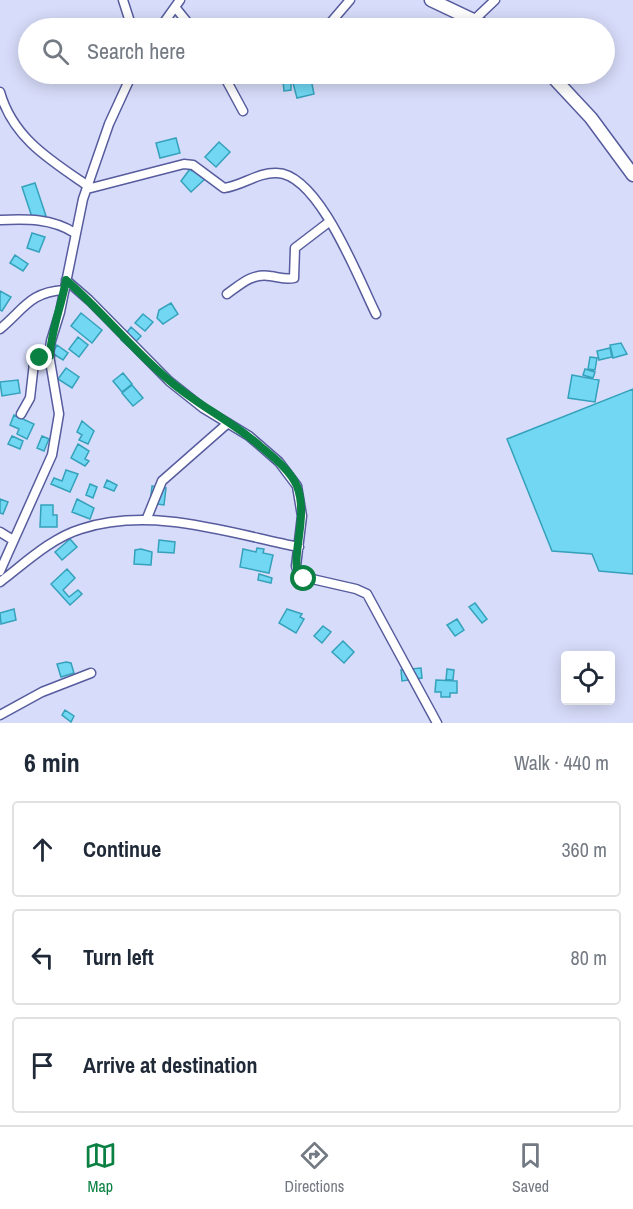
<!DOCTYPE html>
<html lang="en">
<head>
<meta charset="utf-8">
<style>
  body { margin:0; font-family:"Archivo Narrow",sans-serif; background:#f6f6f7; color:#1f2937 }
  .controls { position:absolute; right:18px; bottom:18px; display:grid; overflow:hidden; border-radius:6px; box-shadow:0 3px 15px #0003 }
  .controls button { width:54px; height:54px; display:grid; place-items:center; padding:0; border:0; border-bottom:2px solid #e0e1e3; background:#fff; color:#1f2937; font:30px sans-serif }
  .stop { position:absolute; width:18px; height:18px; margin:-14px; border:4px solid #0b8043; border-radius:50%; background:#fff }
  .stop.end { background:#0b8043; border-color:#fff; box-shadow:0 2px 6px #0008 }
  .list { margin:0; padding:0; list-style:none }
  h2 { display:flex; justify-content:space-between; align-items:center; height:78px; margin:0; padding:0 24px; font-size:26px }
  h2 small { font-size:20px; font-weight:400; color:#747a83 }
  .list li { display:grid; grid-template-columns:39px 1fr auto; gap:18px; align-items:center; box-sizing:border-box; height:96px; margin:0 12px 12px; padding:0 12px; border:2px solid #e0e1e3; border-radius:6px }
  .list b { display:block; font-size:22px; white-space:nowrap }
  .list em { font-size:20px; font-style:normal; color:#747a83 }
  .icon { flex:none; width:33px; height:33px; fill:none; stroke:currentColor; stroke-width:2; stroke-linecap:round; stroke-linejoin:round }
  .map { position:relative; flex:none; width:633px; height:723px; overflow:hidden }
  .search { position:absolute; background:#fff; box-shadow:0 3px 15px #0003; left:18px; right:18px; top:18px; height:66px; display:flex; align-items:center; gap:15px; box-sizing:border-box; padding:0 21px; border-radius:33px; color:#747a83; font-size:22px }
  .sheet { height:402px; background:#fff }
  nav { display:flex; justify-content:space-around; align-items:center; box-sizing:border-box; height:84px; border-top:2px solid #e0e1e3; background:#fff; font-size:16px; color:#747a83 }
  nav a { display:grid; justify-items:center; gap:3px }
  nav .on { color:#0b8043 }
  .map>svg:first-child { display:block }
  .building { fill:#71d7f3; stroke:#35a1bb; stroke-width:1.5 }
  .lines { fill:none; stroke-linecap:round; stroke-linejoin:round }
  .street-casing { stroke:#565c9d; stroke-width:11 }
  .secondary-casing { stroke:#565c9d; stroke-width:15 }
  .street { stroke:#fff; stroke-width:8 }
  .secondary { stroke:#fff; stroke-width:12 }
  .route { stroke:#0b8043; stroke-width:8 }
</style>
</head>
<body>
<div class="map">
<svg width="633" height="723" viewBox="0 0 633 723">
  <rect width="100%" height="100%" fill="#d7dcfa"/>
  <path class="building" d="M 297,20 L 299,24 L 303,22 L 306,28 L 289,28 L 287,25 Z
    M 290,74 L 309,74 L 292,80 Z
    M 311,79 L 314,94 L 297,98 L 293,83 Z
    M 283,81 L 291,81 L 291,90 L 284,91 Z
    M 176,138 L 180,153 L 160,158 L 156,143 Z
    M 219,142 L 230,152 L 216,167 L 205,157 Z
    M 196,168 L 205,179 L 191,192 L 181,181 L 190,169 L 192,171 Z
    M 35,183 L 46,216 L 33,220 L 22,187 Z
    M 32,233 L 45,237 L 39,252 L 27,248 Z
    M 15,255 L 28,264 L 23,271 L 10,263 Z
    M 0,291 L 11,297 L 2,311 L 0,310 Z
    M 171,303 L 178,314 L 163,324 L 157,318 L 159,310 Z
    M 81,313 L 102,330 L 92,343 L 71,326 Z
    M 143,314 L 153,322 L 145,331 L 135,323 Z
    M 131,327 L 141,336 L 130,348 L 121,340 Z
    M 78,337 L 88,345 L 79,357 L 69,349 Z
    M 621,343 L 627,354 L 613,358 L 610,345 Z
    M 57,345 L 68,353 L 63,360 L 52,353 Z
    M 610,348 L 612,357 L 599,360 L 597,351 Z
    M 590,357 L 597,358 L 595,370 L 588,369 Z
    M 66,368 L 79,377 L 72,388 L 58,379 Z
    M 585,369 L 595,372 L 593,378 L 583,375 Z
    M 123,373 L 132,384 L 122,392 L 113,381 Z
    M 572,375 L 599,380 L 595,402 L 568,398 Z
    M 18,380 L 20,393 L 2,396 L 0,382 Z
    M 132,385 L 143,398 L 133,406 L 122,393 Z
    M 633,389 L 633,574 L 599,571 L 592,554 L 552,551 L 507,439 Z
    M 14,415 L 34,424 L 27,439 L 17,434 L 19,429 L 10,425 Z
    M 82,421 L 94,431 L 88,444 L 79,440 L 82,435 L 77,432 Z
    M 12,436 L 23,441 L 20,449 L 8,444 Z
    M 42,436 L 49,439 L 44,451 L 37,448 Z
    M 78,444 L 89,451 L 85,459 L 89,461 L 85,466 L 71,458 Z
    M 66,470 L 78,474 L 70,492 L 51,484 L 54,478 L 62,481 Z
    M 107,480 L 117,485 L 114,491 L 104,487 Z
    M 90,484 L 97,487 L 93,498 L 86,495 Z
    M 152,486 L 166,488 L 164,505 L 150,503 Z
    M 0,499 L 8,502 L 3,514 L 0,513 Z
    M 77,499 L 94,508 L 90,519 L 72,512 Z
    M 41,505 L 53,505 L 53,515 L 57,515 L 57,527 L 40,527 Z
    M 70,539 L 77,547 L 62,560 L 55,552 Z
    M 159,540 L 175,542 L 174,553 L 158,552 Z
    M 257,548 L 264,549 L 263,553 L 273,555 L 269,573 L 240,567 L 243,549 L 256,552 Z
    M 141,549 L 152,552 L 151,565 L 134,564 L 135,550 Z
    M 67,569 L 75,578 L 63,590 L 69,597 L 78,590 L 82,594 L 70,605 L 51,584 Z
    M 259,574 L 272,578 L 271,583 L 258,580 Z
    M 475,603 L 487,619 L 482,623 L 469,607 Z
    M 14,609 L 16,620 L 1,624 L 0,613 Z
    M 287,609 L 302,614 L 300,617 L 304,619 L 296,633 L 279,623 Z
    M 457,619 L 464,630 L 455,636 L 447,625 Z
    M 323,626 L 331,632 L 322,643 L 314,636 Z
    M 343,641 L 354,652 L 344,663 L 332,652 Z
    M 66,662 L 71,663 L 74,673 L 61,677 L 57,664 Z
    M 421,668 L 422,678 L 402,681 L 401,670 Z
    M 447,669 L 454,670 L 453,680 L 446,680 Z
    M 436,680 L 457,681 L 457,693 L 450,693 L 450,697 L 441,697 L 441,692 L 435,692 Z
    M 65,710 L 74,716 L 71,722 L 62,715 Z"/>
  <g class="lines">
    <defs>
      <path id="street" d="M 123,0 L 132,28
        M 175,7 L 192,28
        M 475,19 L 495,0
        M 160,28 L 180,0
        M 326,28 L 350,0
        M 223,74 L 243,111
        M 0,92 C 13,138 50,160 88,186
        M 87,189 L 184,164 L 193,165 L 224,188 C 242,186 258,172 277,173 C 319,174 359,280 376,314
        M 0,220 C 27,219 51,218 75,233
        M 66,280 L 89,300 L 169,381 L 203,408 L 249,436 L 279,462 L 297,486 L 302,516 L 296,566 L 299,576 L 356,589 L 367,594 L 437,723
        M 227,294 C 241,284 252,273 270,276 C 279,277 285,280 294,278 L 295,248 L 329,222
        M 0,329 C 24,309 30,292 64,290
        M 21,414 L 30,398 L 34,363 L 50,356
        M 147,518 L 162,481 L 228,423
        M 0,532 L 13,540
        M 0,571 L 52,455 L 59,414 L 49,355 L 51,341 L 60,312 L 83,199 L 109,124 L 132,74
        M 0,582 C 24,564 51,538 81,529 C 152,506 229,533 299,547
        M 0,715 L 42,692 L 91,673"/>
      <path id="secondary" d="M 431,0 L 490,28
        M 550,74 L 591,118 L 633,175"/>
    </defs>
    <use href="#street" class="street-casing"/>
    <use href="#secondary" class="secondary-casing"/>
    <use href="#street" class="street"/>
    <use href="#secondary" class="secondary"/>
  </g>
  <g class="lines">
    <path class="route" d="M 40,358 L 50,356 C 50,334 62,304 66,280 C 103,312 133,351 171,382 C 199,406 233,422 260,446 C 273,457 290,470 297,486 C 309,516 290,557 299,576 L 304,579"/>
  </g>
</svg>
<div class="controls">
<button><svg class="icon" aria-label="locate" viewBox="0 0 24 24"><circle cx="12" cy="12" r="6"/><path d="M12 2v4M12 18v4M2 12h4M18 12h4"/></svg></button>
</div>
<div class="stop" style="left:304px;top:579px"></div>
<div class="stop end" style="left:40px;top:358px"></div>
<div class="search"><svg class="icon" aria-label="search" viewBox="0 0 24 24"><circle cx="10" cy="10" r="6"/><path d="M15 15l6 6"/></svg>Search here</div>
</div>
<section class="sheet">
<h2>6 min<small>Walk · 440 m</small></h2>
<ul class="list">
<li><svg class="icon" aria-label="ahead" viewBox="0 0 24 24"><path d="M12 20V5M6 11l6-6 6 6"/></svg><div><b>Continue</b></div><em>360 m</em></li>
<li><svg class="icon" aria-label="left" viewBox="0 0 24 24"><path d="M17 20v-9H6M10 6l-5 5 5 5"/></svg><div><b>Turn left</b></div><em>80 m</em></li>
<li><svg class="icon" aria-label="arrive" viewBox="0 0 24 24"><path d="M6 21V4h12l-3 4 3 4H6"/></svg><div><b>Arrive at destination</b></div></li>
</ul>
</section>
<nav>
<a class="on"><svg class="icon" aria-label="map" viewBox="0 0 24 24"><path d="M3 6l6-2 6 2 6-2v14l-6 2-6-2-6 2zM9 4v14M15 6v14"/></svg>Map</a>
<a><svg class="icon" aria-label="directions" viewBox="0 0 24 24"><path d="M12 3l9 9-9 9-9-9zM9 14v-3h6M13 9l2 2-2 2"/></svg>Directions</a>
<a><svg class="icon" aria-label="saved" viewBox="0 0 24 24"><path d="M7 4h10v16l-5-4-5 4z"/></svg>Saved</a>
</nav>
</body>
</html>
